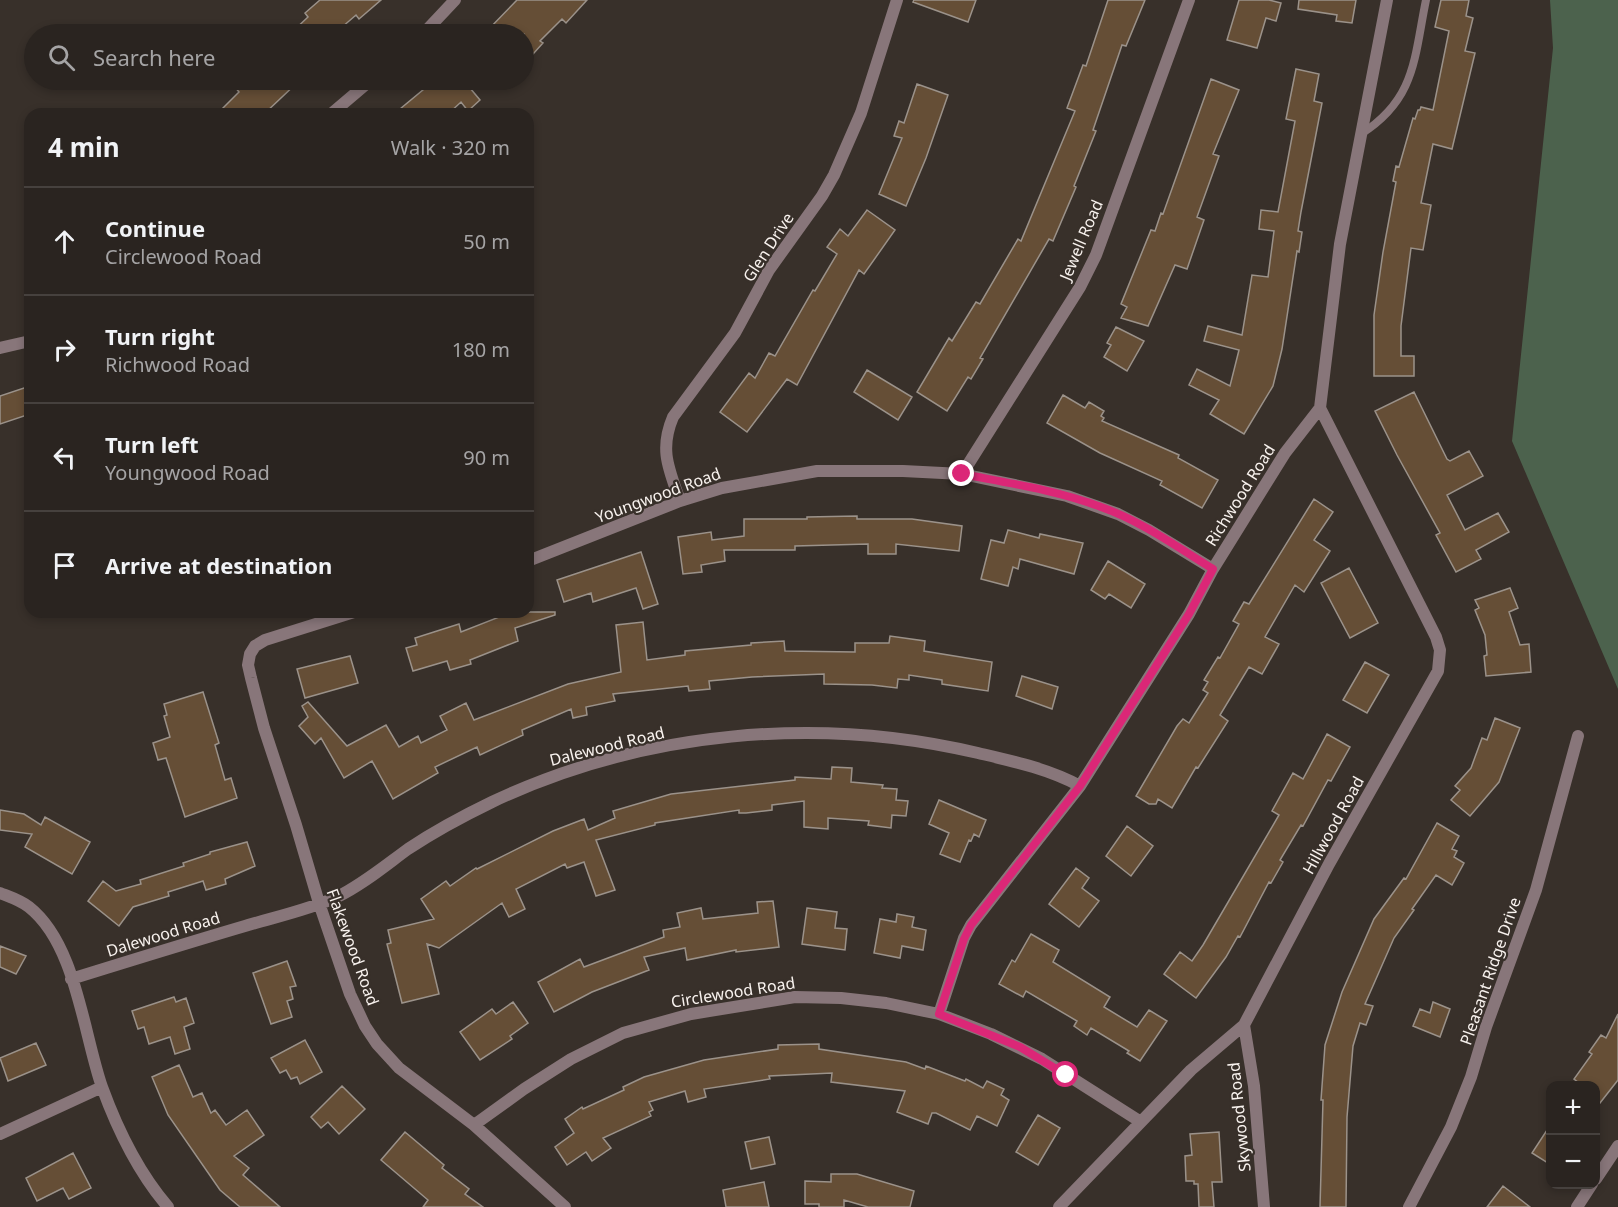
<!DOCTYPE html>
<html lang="en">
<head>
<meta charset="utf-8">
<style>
  body { margin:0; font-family:"Noto Sans",sans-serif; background:#322c29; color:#f1f3f6 }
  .controls { position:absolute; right:18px; bottom:18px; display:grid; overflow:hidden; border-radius:12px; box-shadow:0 3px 9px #0003 }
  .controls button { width:54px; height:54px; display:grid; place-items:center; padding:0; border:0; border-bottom:2px solid #46413e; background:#2a2420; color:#f1f3f6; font:30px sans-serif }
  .stop { position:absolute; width:18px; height:18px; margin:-14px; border:4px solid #db2777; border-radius:50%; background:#fff }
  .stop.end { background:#db2777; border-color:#fff; box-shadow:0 2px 6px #0008 }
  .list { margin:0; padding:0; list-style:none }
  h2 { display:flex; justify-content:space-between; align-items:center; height:78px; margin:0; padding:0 24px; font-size:26px }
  h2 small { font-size:20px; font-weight:400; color:#a5a4a5 }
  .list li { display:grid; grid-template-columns:39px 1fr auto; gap:18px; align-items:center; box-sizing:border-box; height:108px; padding:0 24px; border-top:2px solid #46413e }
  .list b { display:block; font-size:22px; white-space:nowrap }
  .list p { margin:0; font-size:20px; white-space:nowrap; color:#a5a4a5 }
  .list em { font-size:20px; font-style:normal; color:#a5a4a5 }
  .icon { flex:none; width:33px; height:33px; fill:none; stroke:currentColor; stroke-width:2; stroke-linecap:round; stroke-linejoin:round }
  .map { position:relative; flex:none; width:1618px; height:1207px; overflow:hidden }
  .search { position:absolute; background:#2a2420; box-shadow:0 3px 9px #0003; left:24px; top:24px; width:510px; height:66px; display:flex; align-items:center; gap:15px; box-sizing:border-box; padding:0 21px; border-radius:33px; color:#a5a4a5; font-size:22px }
  .panel { position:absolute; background:#2a2420; box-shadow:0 3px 9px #0003; left:24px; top:108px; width:510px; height:510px; border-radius:18px }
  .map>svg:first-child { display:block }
  .green { fill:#4c624d }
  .building { fill:#654e36; stroke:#9b928a; stroke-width:1.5 }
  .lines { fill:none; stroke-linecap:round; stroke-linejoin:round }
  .service { stroke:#88767a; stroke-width:8 }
  .minor { stroke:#88767a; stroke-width:12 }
  .route { stroke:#db2777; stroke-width:8 }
  .labels { text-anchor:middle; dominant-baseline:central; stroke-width:4.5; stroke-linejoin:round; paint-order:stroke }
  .street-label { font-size:16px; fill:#f8f2ee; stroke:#38302a }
</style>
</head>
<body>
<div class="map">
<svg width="1618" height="1207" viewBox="0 0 1618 1207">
  <rect width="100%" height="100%" fill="#38302a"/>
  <path class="green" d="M 1550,0 L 1618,0 L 1618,689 L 1512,441 L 1553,48 Z"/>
  <path class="building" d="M 320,0 L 381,0 L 359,19 L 356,15 L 334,34 L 290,34 L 308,17 L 305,13 Z
    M 517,0 L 587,0 L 566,23 L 562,19 L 540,41 L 543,43 L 524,64 L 524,34 L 484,34 Z
    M 914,0 L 976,0 L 968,22 L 913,2 Z
    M 1108,0 L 1145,0 L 1126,46 L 1122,45 L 1093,130 L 1096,131 L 1074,186 L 1076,187 L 1053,241 L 1049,239 L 980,358 L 983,359 L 971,379 L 968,377 L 947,411 L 917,392 L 949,338 L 952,341 L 976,302 L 980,304 L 1018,239 L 1021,241 L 1075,111 L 1067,108 L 1083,65 L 1086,66 Z
    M 1239,0 L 1269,0 L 1281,3 L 1276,21 L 1266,18 L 1257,48 L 1227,40 Z
    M 1299,0 L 1356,0 L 1352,23 L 1336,21 L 1337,15 L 1298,9 Z
    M 1441,0 L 1469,0 L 1466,16 L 1473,18 L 1465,51 L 1475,53 L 1452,149 L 1433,144 L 1421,203 L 1431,205 L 1423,250 L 1411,248 L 1401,326 L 1401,356 L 1414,356 L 1414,376 L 1374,376 L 1374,315 L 1383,252 L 1396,182 L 1393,181 L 1396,166 L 1399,167 L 1413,118 L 1415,119 L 1418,110 L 1420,110 L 1421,107 L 1433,110 L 1449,31 L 1435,27 Z
    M 1296,69 L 1319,74 L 1314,101 L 1322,103 L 1301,212 L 1298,231 L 1302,232 L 1299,252 L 1297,251 L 1282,349 L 1273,386 L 1244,434 L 1210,414 L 1219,400 L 1189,385 L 1197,369 L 1230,386 L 1239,350 L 1204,341 L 1208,326 L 1242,335 L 1252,275 L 1268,277 L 1274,231 L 1259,229 L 1261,210 L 1278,212 L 1295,121 L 1286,119 Z
    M 1211,79 L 1239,90 L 1213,154 L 1219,156 L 1197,217 L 1204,220 L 1187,269 L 1175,265 L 1148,326 L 1121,318 L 1127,307 L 1121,304 L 1151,230 L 1155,231 L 1161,213 L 1163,214 Z
    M 243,80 L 300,80 L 264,114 L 217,114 L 239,92 L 235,87 Z
    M 435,80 L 480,80 L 470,88 L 480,100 L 468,111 L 461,102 L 448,114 L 394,114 Z
    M 917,84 L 948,95 L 926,158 L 906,206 L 879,194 L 902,138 L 894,136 L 899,121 L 904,123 Z
    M 867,210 L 895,230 L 864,274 L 859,270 L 797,385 L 787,379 L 747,432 L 720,412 L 749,373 L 755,378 L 769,353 L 775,356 L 813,290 L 815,291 L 837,254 L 827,247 L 840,229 L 848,236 Z
    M 1116,327 L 1144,341 L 1127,371 L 1104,357 L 1111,345 L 1107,343 Z
    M 867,370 L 912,397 L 898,420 L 854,392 Z
    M 30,386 L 30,414 L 0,424 L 0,396 Z
    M 1414,392 L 1447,459 L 1450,461 L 1469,451 L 1483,476 L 1447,495 L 1465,530 L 1498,513 L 1509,532 L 1476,550 L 1481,559 L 1456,572 L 1436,535 L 1440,533 L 1397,455 L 1375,411 Z
    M 1063,395 L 1085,408 L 1089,402 L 1104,411 L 1101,416 L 1104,418 L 1102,421 L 1179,455 L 1178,458 L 1218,480 L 1202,508 L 1160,485 L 1162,481 L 1100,453 L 1047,423 Z
    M 1314,499 L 1333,512 L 1314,540 L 1330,551 L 1304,592 L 1295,585 L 1265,637 L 1279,644 L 1262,674 L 1249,667 L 1220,715 L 1228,721 L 1198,768 L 1196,767 L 1172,808 L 1158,799 L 1156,804 L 1149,804 L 1136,796 L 1177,726 L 1183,719 L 1189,723 L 1208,693 L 1203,690 L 1208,682 L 1204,680 L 1218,657 L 1220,658 L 1239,624 L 1233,621 L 1244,602 L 1249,604 Z
    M 857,516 L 857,519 L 912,519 L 962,526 L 959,551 L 896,544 L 896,554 L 868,554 L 868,544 L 795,546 L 795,550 L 724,550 L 725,561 L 701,565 L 702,572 L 683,574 L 678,537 L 711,532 L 712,540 L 744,536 L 744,519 L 807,519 L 807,517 Z
    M 1008,530 L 1039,538 L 1040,534 L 1083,543 L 1074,574 L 1020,559 L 1018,569 L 1013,567 L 1008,586 L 981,579 L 991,540 L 1004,543 Z
    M 641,552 L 658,604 L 643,609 L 636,588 L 593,602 L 591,593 L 564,602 L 557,580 Z
    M 1108,561 L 1145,584 L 1131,608 L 1109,594 L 1105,599 L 1091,590 Z
    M 1349,568 L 1378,623 L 1350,638 L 1321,583 Z
    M 1510,588 L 1518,608 L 1509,612 L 1520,645 L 1529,644 L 1531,672 L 1486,676 L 1484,656 L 1487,655 L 1485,635 L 1475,610 L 1479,608 L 1475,600 Z
    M 512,612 L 555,612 L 555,615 L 515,628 L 518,641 L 470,660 L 471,664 L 450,670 L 447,661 L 413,671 L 406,648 L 417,645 L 415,638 L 459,624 L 461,632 Z
    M 643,622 L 647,660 L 685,655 L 685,651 L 751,645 L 751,643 L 784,641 L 785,651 L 855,652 L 855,643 L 889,643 L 890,636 L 925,641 L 924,651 L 992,662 L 988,691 L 942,684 L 942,680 L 909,675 L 909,680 L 898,679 L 897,688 L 872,685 L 824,684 L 824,674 L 752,677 L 709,681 L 710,689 L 689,691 L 688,686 L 613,694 L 615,701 L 586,707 L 587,715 L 573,718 L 571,709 L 522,730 L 523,735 L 480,755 L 477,747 L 435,767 L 438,773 L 393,799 L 372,761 L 344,778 L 321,738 L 315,744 L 299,726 L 308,717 L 302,706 L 308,702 L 347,746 L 386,725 L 399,747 L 418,736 L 421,743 L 447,730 L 440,716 L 466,703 L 474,720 L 568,684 L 621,672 L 616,625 Z
    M 350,656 L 358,683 L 305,698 L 297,669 Z
    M 1365,662 L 1389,675 L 1367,713 L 1343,700 Z
    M 1022,676 L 1058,687 L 1052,709 L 1016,696 Z
    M 203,692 L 219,743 L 215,745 L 225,780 L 231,778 L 237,798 L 185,817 L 166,758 L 158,760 L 153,743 L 170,737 L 164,716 L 167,715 L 164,704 Z
    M 1495,718 L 1520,728 L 1499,782 L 1470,816 L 1451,800 L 1460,790 L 1455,786 L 1471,768 L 1482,738 L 1487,740 Z
    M 1327,734 L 1350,747 L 1331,781 L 1328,780 L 1303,826 L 1301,825 L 1280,860 L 1283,862 L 1271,883 L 1269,882 L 1240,937 L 1238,936 L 1226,957 L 1196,998 L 1164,974 L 1180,952 L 1192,961 L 1203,945 L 1279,815 L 1272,811 L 1293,773 L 1303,779 Z
    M 832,767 L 852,768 L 851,782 L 883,785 L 882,788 L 897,789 L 896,800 L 908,801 L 906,816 L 892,815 L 891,828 L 868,825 L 869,821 L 828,818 L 828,829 L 804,827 L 804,801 L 772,805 L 772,810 L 746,813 L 739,813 L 739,810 L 655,823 L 655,825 L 596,840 L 615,890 L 596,896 L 584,862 L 567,868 L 565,864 L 516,889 L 525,909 L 509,917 L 502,903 L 439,948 L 427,944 L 439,994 L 402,1003 L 387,944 L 391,943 L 388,930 L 434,919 L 421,899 L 446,881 L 450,886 L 476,868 L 477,869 L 553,831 L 584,819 L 588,830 L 615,818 L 613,811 L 671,794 L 795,780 L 795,777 L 831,779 Z
    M 939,800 L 986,820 L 979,837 L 974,834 L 971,841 L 969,840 L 960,862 L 940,854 L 949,833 L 929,824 Z
    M 0,810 L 24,814 L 41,825 L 45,817 L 90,842 L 72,874 L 25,847 L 32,834 L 0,830 Z
    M 1437,823 L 1459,836 L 1452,849 L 1457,851 L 1454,857 L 1464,863 L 1452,885 L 1436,875 L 1412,909 L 1414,910 L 1394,938 L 1365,1004 L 1373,1006 L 1366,1025 L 1360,1023 L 1353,1046 L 1347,1117 L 1346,1207 L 1320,1207 L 1323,1100 L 1321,1100 L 1325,1045 L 1342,992 L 1374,919 L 1404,878 L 1406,879 Z
    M 1127,826 L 1153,846 L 1131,876 L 1106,856 Z
    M 247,842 L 255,866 L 225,879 L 226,884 L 206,890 L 203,881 L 168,892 L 169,896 L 133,907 L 119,926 L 88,901 L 103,881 L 116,891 L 141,884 L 140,880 L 184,866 L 183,863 L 210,854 L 210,852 Z
    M 1076,868 L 1089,878 L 1082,888 L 1099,901 L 1079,927 L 1049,904 Z
    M 773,901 L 779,947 L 736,952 L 736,950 L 687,960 L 685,948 L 644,957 L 649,970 L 592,992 L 554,1012 L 538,982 L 580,959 L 584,967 L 664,937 L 663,930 L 680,927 L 677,913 L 701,908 L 703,919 L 758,913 L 757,902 Z
    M 807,908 L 837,912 L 835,928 L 847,929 L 845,950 L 802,944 Z
    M 897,914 L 914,917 L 912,927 L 926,930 L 923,950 L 902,946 L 900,958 L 874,953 L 880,919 L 896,922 Z
    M 1031,934 L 1059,950 L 1053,962 L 1110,997 L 1104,1007 L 1137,1027 L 1149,1010 L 1167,1021 L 1140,1061 L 1127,1053 L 1129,1051 L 1091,1028 L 1087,1035 L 1074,1026 L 1077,1021 L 1026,991 L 1023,997 L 999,984 L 1012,960 L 1015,962 Z
    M 0,946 L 26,956 L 16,974 L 0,967 Z
    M 287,961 L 296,986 L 290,987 L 293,999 L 287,1001 L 292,1017 L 271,1024 L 253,973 Z
    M 174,997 L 176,1002 L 186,998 L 194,1023 L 184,1027 L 190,1049 L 175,1054 L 170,1037 L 149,1044 L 144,1027 L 138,1029 L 132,1011 Z
    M 513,1002 L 528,1023 L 510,1036 L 512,1039 L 480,1060 L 460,1032 L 492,1009 L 496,1014 Z
    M 1433,1002 L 1450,1009 L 1440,1037 L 1413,1026 L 1420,1009 L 1430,1013 Z
    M 1618,1014 L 1618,1080 L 1596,1108 L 1596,1086 L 1583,1086 L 1574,1079 L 1592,1054 L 1589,1052 L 1601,1035 L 1606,1038 Z
    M 305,1040 L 322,1072 L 300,1084 L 297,1077 L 291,1079 L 286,1070 L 280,1073 L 271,1058 Z
    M 36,1043 L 46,1065 L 8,1081 L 0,1058 Z
    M 819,1044 L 819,1049 L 906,1062 L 925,1069 L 926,1066 L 965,1081 L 966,1079 L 983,1088 L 987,1081 L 1004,1089 L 1001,1095 L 1009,1100 L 997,1126 L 977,1116 L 970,1130 L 936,1113 L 932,1113 L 928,1124 L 897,1112 L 905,1091 L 831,1082 L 832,1073 L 769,1076 L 770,1079 L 704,1089 L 706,1097 L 688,1102 L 685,1091 L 649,1102 L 653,1110 L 649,1112 L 651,1116 L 603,1138 L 611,1148 L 592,1161 L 586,1152 L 567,1165 L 555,1147 L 574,1133 L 565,1119 L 582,1107 L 583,1109 L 624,1090 L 623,1087 L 644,1077 L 704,1060 L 778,1049 L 778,1045 Z
    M 179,1065 L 193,1097 L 202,1093 L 211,1113 L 215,1110 L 226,1125 L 247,1110 L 264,1135 L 234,1156 L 249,1168 L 243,1175 L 280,1207 L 240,1207 L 220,1190 L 168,1115 L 152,1077 Z
    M 342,1086 L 365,1109 L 339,1134 L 328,1122 L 321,1128 L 311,1117 Z
    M 1038,1115 L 1060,1128 L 1038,1165 L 1016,1152 Z
    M 1551,1124 L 1551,1165 L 1532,1153 Z
    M 405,1132 L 444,1165 L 442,1168 L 469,1189 L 465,1194 L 483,1207 L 423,1207 L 428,1200 L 381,1160 Z
    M 1219,1132 L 1222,1182 L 1212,1182 L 1214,1207 L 1199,1207 L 1198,1184 L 1194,1184 L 1194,1181 L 1186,1181 L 1185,1156 L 1192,1155 L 1190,1134 Z
    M 769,1137 L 775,1164 L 751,1169 L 745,1142 Z
    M 73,1153 L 91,1188 L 69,1199 L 63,1188 L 37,1201 L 26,1178 Z
    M 831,1174 L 857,1174 L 914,1191 L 910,1207 L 868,1207 L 844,1200 L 844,1207 L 819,1207 L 819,1204 L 805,1204 L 805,1181 L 831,1182 Z
    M 764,1182 L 769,1207 L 726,1207 L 723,1190 Z
    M 1503,1186 L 1530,1207 L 1487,1207 Z"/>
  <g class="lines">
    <path class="service" d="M 1361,134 C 1416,99 1414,58 1426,0"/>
    <path class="minor" d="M 423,34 L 455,0
      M 331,114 L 371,80
      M 0,348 L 30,341
      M 962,474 L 1080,287 L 1096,255 L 1189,0
      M 680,501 C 669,469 659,450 673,417 L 735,333 L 769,270 L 822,196 L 834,175 L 861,113 L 897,0
      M 528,561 L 680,501 L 722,488 L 817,471 L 903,471 L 962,474 L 1067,496 L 1118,514 L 1149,530 L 1213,569
      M 354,612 L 265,640 L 255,646 L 250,654 L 248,665 L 251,678 L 264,728 L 296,825 L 319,903 L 350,994 L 365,1026 L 377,1044 L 399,1068 L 474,1125 L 565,1207
      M 0,893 C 10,897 20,900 29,907 C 76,944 83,1032 102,1087 C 118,1131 138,1172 168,1207
      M 71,979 C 129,961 187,943 245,926 C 275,917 308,910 337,897 C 362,885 386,865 408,849 C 435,831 463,816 492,802 C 642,731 818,715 978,753 C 1012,761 1049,769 1080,786
      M 939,1014 L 964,938 L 971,925 L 1080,786 L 1189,614 L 1213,569 L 1285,453 L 1320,408 L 1340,244 L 1387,0
      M 1244,1025 L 1254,1086 L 1264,1207
      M 474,1125 L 524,1089 L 571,1059 L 623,1033 L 691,1014 L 795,997 L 841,998 L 886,1003 L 939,1014 L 991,1034 L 1042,1059 L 1141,1122
      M 0,1134 L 102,1087
      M 1596,1179 L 1618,1146
      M 1059,1207 L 1191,1070 L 1244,1025 L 1329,864 L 1438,671 L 1440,650 L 1436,637 L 1320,408
      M 1409,1207 L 1451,1127 L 1471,1077 L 1486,1027 L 1536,890 L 1578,736
      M 1577,1207 L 1592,1184"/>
  </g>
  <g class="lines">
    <path class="route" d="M 962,474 C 1008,483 1056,490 1101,507 C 1141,521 1177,547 1213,569 L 1189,614 L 1080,786 L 971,925 L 964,939 L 939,1014 L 1020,1047 L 1066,1075"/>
  </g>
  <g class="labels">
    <g class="street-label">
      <text transform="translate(1081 240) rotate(-67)">Jewell Road</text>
      <text transform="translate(768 247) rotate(-57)">Glen Drive</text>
      <text transform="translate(658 495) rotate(-20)">Youngwood Road</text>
      <text transform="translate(1240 495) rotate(-58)">Richwood Road</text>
      <text transform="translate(607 746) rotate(-14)">Dalewood Road</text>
      <text transform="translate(1333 825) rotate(-61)">Hillwood Road</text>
      <text transform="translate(163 934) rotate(-17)">Dalewood Road</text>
      <text transform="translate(353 947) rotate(70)">Flakewood Road</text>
      <text transform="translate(1490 971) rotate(-71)">Pleasant Ridge Drive</text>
      <text transform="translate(733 992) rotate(-9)">Circlewood Road</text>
      <text transform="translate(1239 1117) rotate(-96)">Skywood Road</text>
    </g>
  </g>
</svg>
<div class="controls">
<button>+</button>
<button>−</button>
</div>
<div class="stop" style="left:1066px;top:1075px"></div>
<div class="stop end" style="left:962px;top:474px"></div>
<div class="search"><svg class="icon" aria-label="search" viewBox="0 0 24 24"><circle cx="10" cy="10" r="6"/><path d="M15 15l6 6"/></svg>Search here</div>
<section class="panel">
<h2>4 min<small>Walk · 320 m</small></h2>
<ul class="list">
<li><svg class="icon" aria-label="ahead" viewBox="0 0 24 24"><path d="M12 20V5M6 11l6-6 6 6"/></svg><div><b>Continue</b><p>Circlewood Road</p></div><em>50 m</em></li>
<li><svg class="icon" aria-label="right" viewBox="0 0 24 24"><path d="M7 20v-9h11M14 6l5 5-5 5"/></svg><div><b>Turn right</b><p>Richwood Road</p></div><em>180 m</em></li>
<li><svg class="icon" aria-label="left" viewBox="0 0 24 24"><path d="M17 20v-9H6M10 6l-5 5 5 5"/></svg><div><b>Turn left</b><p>Youngwood Road</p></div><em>90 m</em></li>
<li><svg class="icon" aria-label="arrive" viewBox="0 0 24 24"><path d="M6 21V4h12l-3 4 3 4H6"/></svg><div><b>Arrive at destination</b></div></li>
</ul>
</section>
</div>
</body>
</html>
